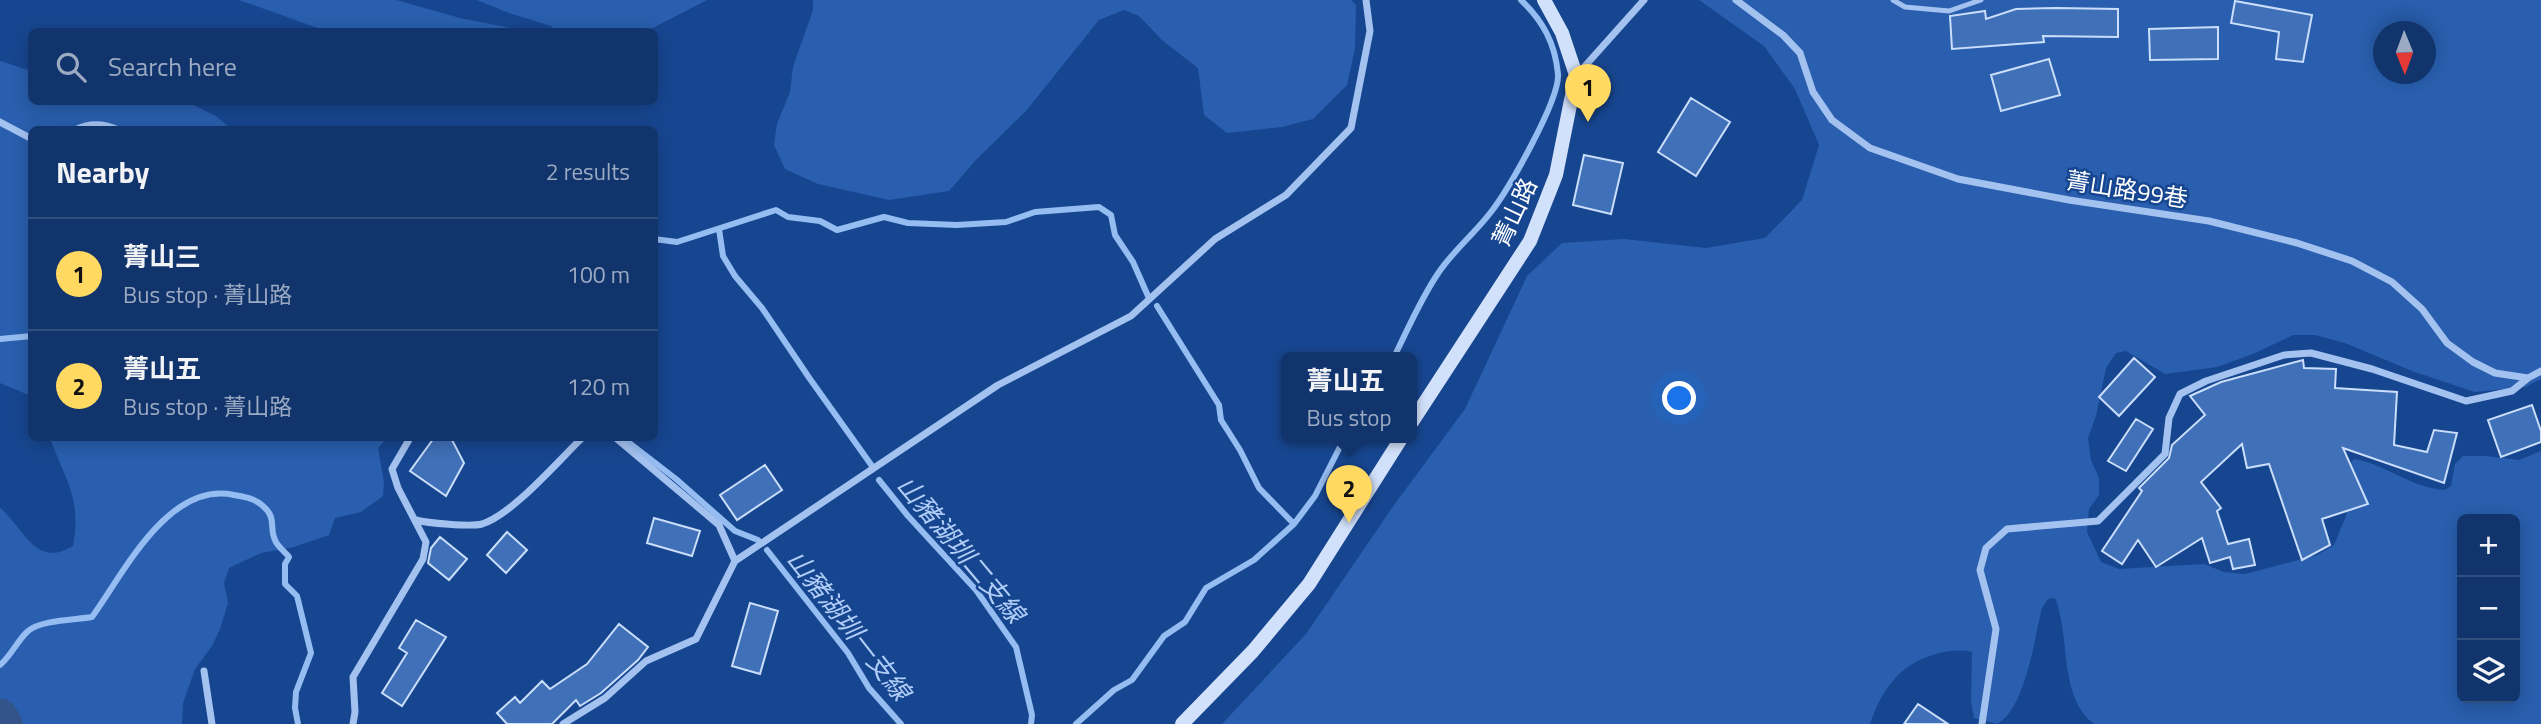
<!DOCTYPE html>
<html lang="en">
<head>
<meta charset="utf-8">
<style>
  body { margin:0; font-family:"Titillium Web","Noto Sans TC",sans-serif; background:#1e3f74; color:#f1f3f6 }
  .controls { position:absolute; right:21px; bottom:21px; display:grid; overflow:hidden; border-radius:10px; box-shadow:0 4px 18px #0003 }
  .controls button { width:63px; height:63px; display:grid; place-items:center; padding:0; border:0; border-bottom:2px solid #304f7f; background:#11346c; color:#f1f3f6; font:35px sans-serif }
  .compass { position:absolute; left:2373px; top:21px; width:63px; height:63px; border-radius:50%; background:#11346c; box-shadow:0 4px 18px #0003; rotate:179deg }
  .you { position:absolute; left:1680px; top:399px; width:24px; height:24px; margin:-18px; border:5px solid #fff; border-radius:50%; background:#1a73e8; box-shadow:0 0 0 10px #1a73e833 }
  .badge { display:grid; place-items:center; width:46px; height:46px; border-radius:50%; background:#ffd962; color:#111; font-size:23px; font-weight:700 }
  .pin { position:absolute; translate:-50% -58px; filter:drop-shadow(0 2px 4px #0008) }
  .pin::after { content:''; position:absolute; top:37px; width:24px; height:21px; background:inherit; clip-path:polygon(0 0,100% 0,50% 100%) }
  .popup { position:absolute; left:1281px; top:352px; width:136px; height:91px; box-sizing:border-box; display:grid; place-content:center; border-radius:10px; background:#11346c; filter:drop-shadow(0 2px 5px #0005); font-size:23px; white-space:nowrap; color:#9caac2 }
  .popup b { font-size:26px; color:#f1f3f6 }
  .popup::after { content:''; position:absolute; left:50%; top:100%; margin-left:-14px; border:14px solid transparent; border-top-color:#11346c }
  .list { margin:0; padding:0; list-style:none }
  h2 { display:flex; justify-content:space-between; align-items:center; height:91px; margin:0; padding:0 28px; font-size:30px }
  h2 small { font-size:23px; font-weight:400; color:#9caac2 }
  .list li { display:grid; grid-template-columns:46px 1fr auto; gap:21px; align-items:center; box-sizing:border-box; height:112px; padding:0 28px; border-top:2px solid #304f7f }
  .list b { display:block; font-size:26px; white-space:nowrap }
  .list p { margin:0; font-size:23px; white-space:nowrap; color:#9caac2 }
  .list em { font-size:23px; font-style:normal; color:#9caac2 }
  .icon { flex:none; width:38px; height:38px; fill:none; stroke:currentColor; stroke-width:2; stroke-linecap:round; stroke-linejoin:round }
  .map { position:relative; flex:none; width:2541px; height:724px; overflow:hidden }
  .search { position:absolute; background:#11346c; box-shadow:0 4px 18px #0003; left:28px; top:28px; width:630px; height:77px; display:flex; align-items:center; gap:18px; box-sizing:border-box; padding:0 24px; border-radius:10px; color:#9caac2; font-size:26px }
  .panel { position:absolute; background:#11346c; box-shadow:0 4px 18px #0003; left:28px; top:126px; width:630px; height:315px; border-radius:10px }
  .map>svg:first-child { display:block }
  .green { fill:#295fae; fill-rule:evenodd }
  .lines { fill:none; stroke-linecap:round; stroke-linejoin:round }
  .stream { stroke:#96bdf2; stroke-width:6 }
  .river { stroke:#32548b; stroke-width:35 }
  .building { fill:#3f70b8; stroke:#cadefb; stroke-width:2 }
  .lane { stroke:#a4c2f0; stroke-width:5 }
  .street { stroke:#a4c2f0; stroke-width:7 }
  .secondary { stroke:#d2e1fb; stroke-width:14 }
  .labels { text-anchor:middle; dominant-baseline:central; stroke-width:5; stroke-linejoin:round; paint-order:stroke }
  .street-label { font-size:24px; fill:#fff; stroke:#174690 }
  .water-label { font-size:26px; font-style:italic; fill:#b0cdf7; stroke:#174690 }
</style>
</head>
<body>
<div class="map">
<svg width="2541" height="724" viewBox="0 0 2541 724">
  <rect width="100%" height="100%" fill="#174690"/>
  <path class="green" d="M 239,0 L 396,0 L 460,18 L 526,31 L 326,31 Z
    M 477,0 L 707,0 L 647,31 L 556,32 L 551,26 L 509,13 Z
    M 813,0 L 1351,0 L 1356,5 L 1355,48 L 1347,85 L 1313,119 L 1282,127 L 1227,133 L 1204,115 L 1198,68 L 1163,41 L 1139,16 L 1124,10 L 1099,20 L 1026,111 L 976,160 L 949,191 L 889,200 L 818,184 L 785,169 L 774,145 L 777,124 L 790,92 L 793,67 L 813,10 Z
    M 1699,0 L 2541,0 L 2541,379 L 2525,387 L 2475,392 L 2412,371 L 2345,343 L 2315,335 L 2293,335 L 2253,354 L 2217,367 L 2165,374 L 2126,351 L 2116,353 L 2106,368 L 2096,416 L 2088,438 L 2091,460 L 2099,478 L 2099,495 L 2089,509 L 2087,532 L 2101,562 L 2119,569 L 2204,564 L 2224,572 L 2245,574 L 2317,555 L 2334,545 L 2346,516 L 2351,491 L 2347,468 L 2354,459 C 2386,464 2411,488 2445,490 L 2451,486 L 2455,464 L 2463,456 L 2485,456 L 2519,460 L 2541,451 L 2541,724 L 2094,724 C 2058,696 2071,637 2055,598 L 2048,599 L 2042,608 C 2034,639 2026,708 1997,724 L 1974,718 L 1971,701 L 1972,652 C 1946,646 1909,660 1893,681 C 1882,693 1875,709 1870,724 L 1222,724 L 1306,634 L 1394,505 L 1465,409 L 1527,276 L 1562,243 L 1624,239 L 1706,248 L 1765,238 L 1802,200 L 1819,145 L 1795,89 L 1764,46 ZM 2384,32 L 2426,32 L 2426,74 L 2384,74 ZM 2462,519 L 2515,519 L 2515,698 L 2462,698 Z
    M 0,61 L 31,71 L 32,102 L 187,102 L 216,116 L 231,129 L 32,130 L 31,396 L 0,383 Z
    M 50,438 L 387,438 L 378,448 L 384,482 L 383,496 L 361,512 L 335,518 L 329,535 L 294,547 L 261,553 L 229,568 L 224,583 L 228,603 L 220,629 L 212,646 L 195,669 L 183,703 L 182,724 L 0,724 L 0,508 C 25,528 34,569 73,546 C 82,498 65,480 50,438 Z"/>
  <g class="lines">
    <path class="stream" d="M 719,229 L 723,256 L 735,276 L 762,308 L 810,379 L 872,466
      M 654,239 L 677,242 L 776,210 L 788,217 L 820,221 L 837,230 L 884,217 L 908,223 L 957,225 L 1006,222 L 1035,212 L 1099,207 L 1111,215 L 1115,235 L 1133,262 L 1148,296
      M 1157,306 L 1219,405 L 1221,420 L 1240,450 L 1259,488 L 1294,524
      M 0,339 L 32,336
      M 1394,357 C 1408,329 1421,298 1439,272 C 1454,250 1475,233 1491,212 C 1508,190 1560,100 1558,74 C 1555,43 1543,21 1521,0
      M 623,438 L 676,479 L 735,531 L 758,540
      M 879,480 L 908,516 L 976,590 L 1016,647 L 1032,715 L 1031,724
      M 767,550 L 848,653 L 869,688 L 901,724
      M 0,665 C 11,656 17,641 28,631 C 41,620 74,620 92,617 C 124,573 168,481 234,495 C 245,497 254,498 263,506 C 277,518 269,527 275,540 C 277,546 285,552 289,557 L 285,564 L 285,584 L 297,596 L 311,653 L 296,692 L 295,708 L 298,724
      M 1076,724 L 1114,690 L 1132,680 L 1164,636 L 1185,622 L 1206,588 L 1254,560 L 1294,524 L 1315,496 L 1345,437"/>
    <path class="river" d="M 0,716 L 5,724"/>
  </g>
  <path class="building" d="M 2235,1 L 2312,15 L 2303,62 L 2276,59 L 2279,32 L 2231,23 Z
    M 2056,8 L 2118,9 L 2118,37 L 2043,36 L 2044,42 L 1952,49 L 1950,16 L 1985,11 L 1986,19 L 2016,9 Z
    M 2218,27 L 2218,59 L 2150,60 L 2149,29 Z
    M 2049,59 L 2060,95 L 2001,111 L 1991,75 Z
    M 1691,98 L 1730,122 L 1696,176 L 1658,152 Z
    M 1584,155 L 1623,163 L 1611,214 L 1573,205 Z
    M 2134,358 L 2155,377 L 2119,416 L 2099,397 Z
    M 2303,360 L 2304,368 L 2336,369 L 2335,388 L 2397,392 L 2394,445 L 2427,452 L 2434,430 L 2457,433 L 2444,483 L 2343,448 L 2368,504 L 2322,519 L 2330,545 L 2302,560 L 2269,464 L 2247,468 L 2242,444 L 2201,482 L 2221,508 L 2217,511 L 2228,544 L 2249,539 L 2255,565 L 2233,569 L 2230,557 L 2210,563 L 2202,538 L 2156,567 L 2138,540 L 2122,564 L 2102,551 L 2142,491 L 2139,488 L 2169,458 L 2172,445 L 2205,415 L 2190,396 L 2221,382 Z
    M 2532,405 L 2541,431 L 2541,442 L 2501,457 L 2488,420 Z
    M 2136,419 L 2153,429 L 2126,471 L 2108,461 Z
    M 434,438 L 451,438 L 464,463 L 446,496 L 410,471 Z
    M 765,465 L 782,490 L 737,520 L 720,495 Z
    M 654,518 L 700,531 L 692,556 L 647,543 Z
    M 507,532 L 527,550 L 506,573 L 487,555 Z
    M 440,537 L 467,559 L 449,580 L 428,563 L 431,548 Z
    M 750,603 L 778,611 L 760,674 L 732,666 Z
    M 416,620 L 446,637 L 402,706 L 382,693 L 407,653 L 399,648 Z
    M 619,624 L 648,647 L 638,660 L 601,693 L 580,706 L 576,700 L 552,724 L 507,724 L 497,713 L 515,697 L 520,703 L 542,681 L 550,689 L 587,664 Z
    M 1918,704 L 1948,724 L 1904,724 Z"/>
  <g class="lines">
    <path class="lane" d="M 1893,0 L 1905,7 L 1949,11 L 1981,0"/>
    <path class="street" d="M 1736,0 L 1783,35 L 1800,53 L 1813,92 L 1832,120 L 1870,148 L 1958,179 L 2069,200 L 2209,221 L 2297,243 L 2352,261 L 2392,282 L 2422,309 L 2447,343 L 2473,362 L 2495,373 L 2528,378 L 2541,371
      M 1577,75 L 1644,0
      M 0,122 L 32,139
      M 75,130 C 88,123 104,123 118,130
      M 616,438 L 719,525 L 735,561
      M 416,520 C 427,523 471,527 482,524 C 513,514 558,461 582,438
      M 204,671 L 212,724
      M 353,724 L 355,712 L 353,677 L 423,559 L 426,542 L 398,488 L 392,469 L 410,438
      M 563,724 L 605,698 L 646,661 L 696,639 L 735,561 L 998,385 L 1131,316 L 1215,239 L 1286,195 L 1351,128 L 1370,31 L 1366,0
      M 1982,724 L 1996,629 L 1980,570 L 1986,548 L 2007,529 L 2098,521 L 2165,454 L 2169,418 L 2180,394 L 2206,381 L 2284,355 L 2311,353 L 2372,369 L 2466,401 L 2512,391 L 2528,378"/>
    <path class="secondary" d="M 1412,422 L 1530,241 L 1556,175 L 1576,75 L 1562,33 L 1544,0
      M 1182,724 L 1253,651 L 1309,584 L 1402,437"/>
  </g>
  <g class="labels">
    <g class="street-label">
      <text transform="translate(2127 189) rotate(9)">菁山路99巷</text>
      <text transform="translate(1514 212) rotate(-65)">菁山路</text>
    </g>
    <g class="water-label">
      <text transform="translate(961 549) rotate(50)">山豬湖圳二支線</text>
      <text transform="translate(849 625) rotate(52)">山豬湖圳一支線</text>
    </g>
  </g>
</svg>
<div class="controls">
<button>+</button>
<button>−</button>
<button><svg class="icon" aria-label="layers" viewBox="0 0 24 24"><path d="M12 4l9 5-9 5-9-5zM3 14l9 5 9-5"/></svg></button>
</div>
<svg class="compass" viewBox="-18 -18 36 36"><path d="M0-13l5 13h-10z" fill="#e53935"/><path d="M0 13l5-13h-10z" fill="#9caac2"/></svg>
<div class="you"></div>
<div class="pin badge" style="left:1588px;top:122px">1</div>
<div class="pin badge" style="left:1349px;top:523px">2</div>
<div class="popup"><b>菁山五</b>Bus stop</div>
<div class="search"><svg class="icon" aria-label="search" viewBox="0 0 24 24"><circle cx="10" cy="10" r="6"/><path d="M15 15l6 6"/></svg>Search here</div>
<section class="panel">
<h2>Nearby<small>2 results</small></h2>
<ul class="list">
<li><span class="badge">1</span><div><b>菁山三</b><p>Bus stop · 菁山路</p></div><em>100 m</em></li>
<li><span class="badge">2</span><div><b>菁山五</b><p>Bus stop · 菁山路</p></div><em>120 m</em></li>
</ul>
</section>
</div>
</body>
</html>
